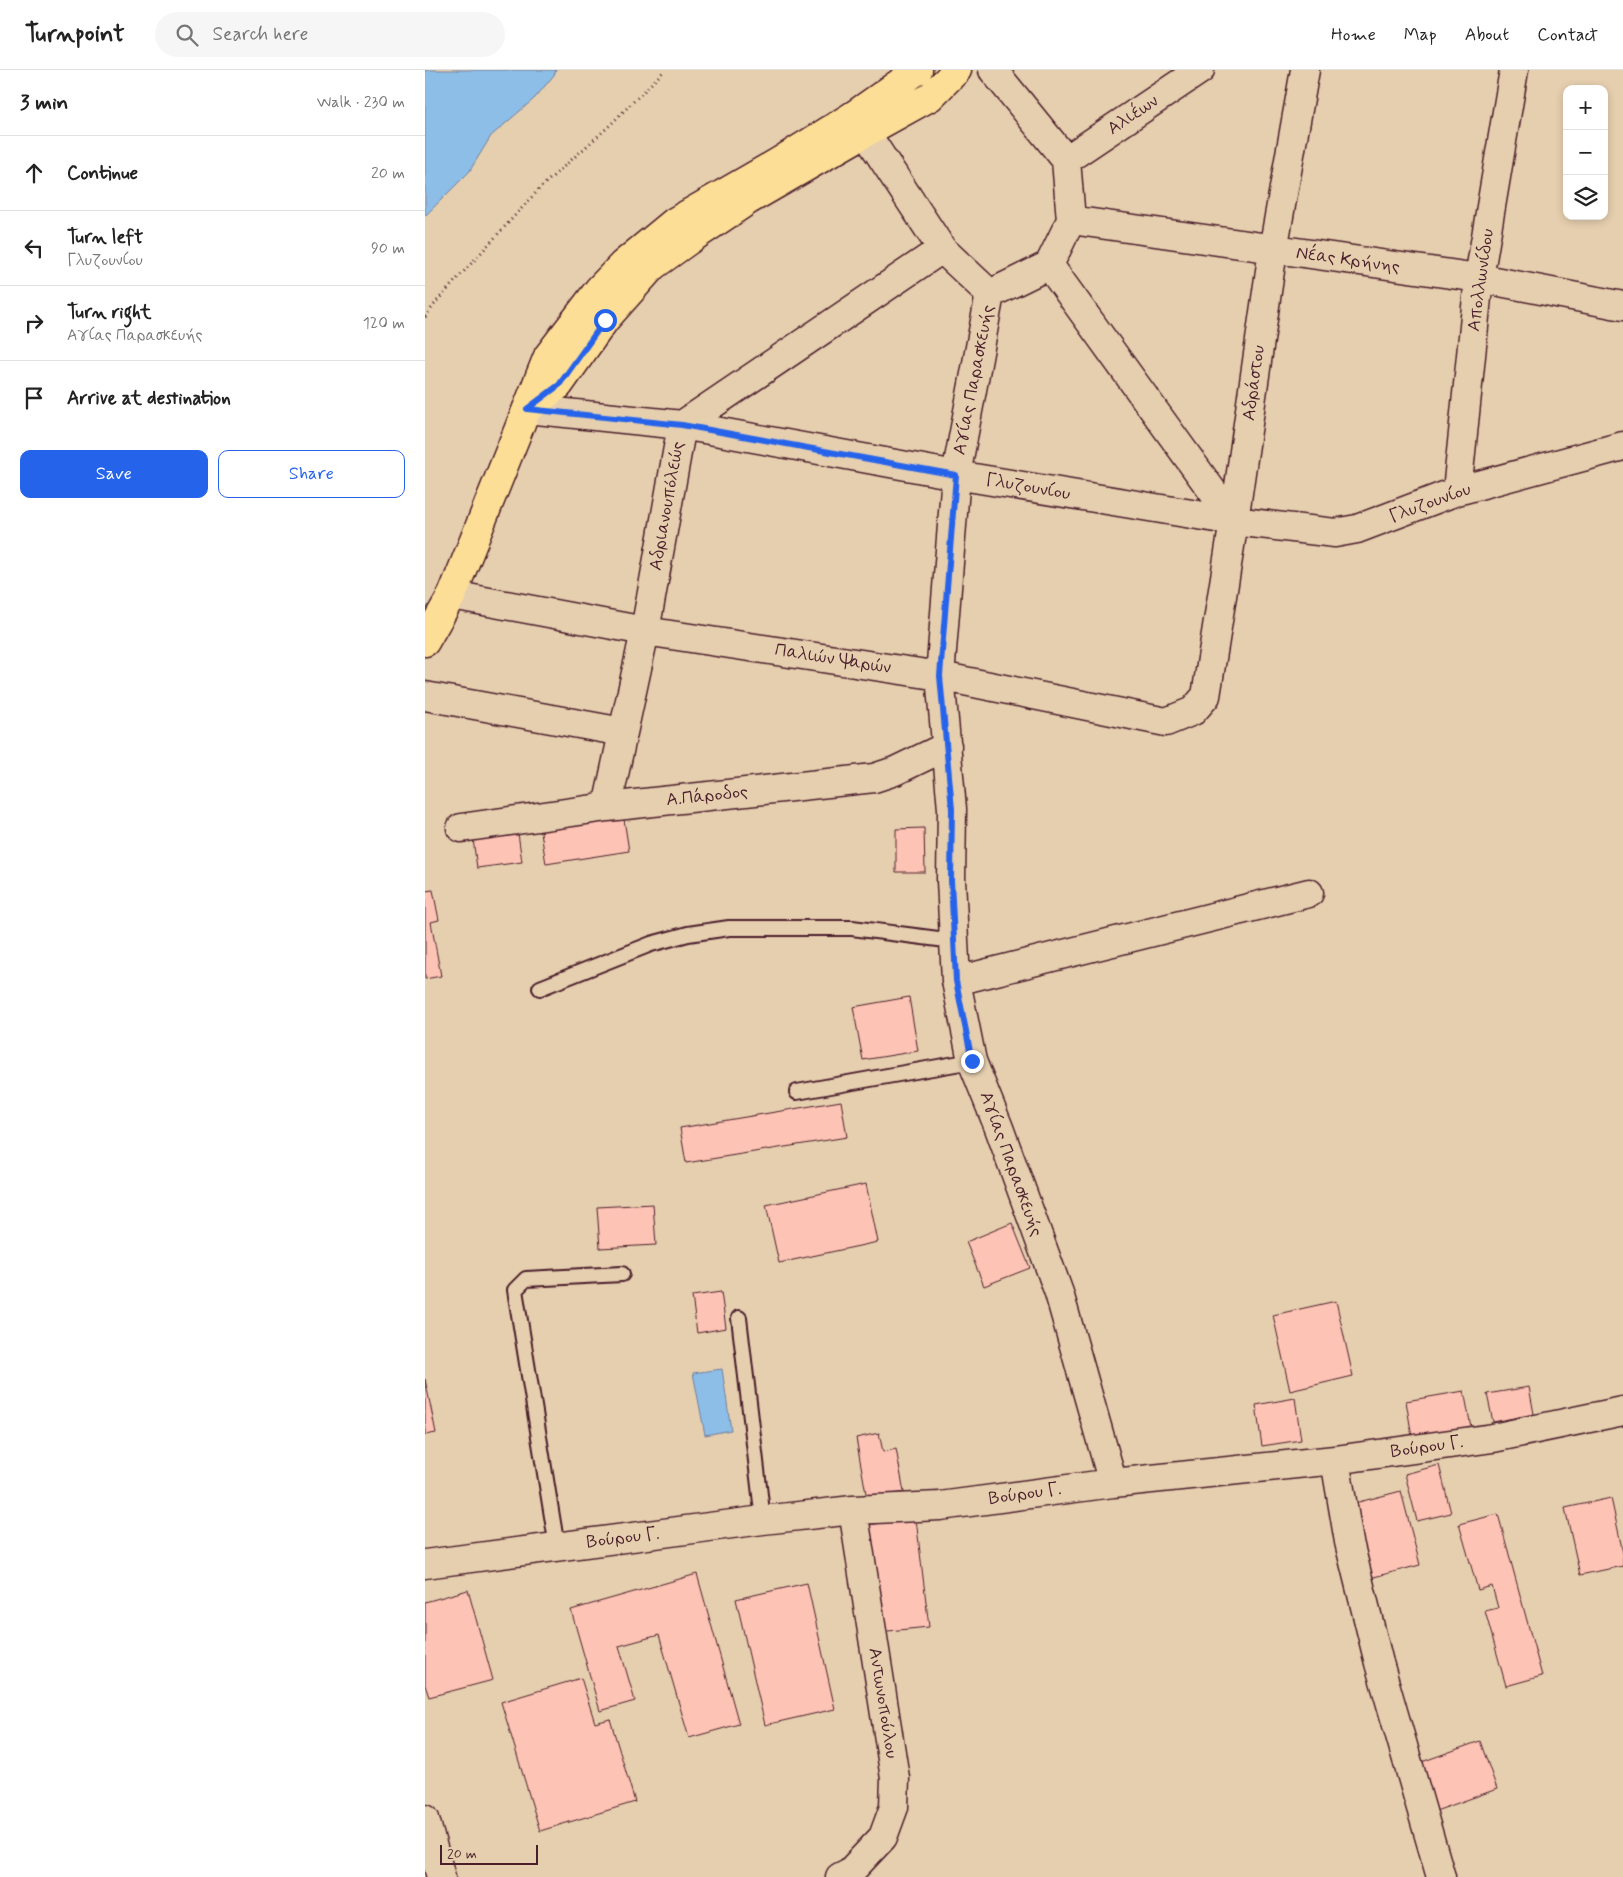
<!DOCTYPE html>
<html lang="en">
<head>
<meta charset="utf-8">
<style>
  body { margin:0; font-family:Mynerve,sans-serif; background:#f6f6f6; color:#222 }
  .controls { position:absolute; right:15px; top:15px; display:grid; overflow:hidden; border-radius:10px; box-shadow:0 2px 8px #0003 }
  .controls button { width:45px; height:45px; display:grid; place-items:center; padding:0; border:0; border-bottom:1px solid #e0e0e0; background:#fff; color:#222; font:25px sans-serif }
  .scale { position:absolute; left:15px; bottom:12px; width:98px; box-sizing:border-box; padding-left:5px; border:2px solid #4a1f2b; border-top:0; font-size:14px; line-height:18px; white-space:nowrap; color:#4a1f2b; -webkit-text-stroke:4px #e6cfaf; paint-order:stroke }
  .stop { position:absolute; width:15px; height:15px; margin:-11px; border:4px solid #2563eb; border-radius:50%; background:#fff }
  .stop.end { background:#2563eb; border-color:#fff; box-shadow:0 1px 5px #0008 }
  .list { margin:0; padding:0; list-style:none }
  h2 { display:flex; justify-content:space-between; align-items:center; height:65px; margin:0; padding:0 20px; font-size:21px }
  h2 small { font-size:16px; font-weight:400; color:#767676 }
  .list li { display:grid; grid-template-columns:32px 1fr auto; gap:15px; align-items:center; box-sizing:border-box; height:75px; padding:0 20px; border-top:1px solid #e0e0e0 }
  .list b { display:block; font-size:19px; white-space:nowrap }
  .list p { margin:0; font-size:16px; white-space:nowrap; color:#767676 }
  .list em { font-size:16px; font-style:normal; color:#767676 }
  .actions { display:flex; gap:10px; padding:15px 20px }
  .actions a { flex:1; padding:11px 0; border:1px solid #2563eb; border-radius:10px; text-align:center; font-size:18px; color:#2563eb }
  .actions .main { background:#2563eb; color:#fff }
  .icon { flex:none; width:28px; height:28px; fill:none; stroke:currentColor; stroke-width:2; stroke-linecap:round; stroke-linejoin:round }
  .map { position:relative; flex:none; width:1198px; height:1807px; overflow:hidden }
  header { display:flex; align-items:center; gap:30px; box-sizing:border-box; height:70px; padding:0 25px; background:#fff; border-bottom:1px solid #e0e0e0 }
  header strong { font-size:24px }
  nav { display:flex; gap:28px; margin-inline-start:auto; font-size:18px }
  .search { width:350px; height:45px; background:#f6f6f6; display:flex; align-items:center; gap:12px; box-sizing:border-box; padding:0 18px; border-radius:28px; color:#767676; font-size:19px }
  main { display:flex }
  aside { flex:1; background:#fff }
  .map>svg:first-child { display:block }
  .water { fill:#8cbee8; stroke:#727e9c }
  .building { fill:#fdc3b4; stroke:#4a1f2b }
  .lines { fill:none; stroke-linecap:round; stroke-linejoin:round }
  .lane-casing { stroke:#4a1f2b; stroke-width:18 }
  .street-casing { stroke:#4a1f2b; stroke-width:31 }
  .primary-casing { stroke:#4a1f2b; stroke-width:31 }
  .path { stroke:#4a1f2b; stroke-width:3; stroke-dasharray:1 4; stroke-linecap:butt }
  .lane { stroke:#e6cfaf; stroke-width:14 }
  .street { stroke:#e6cfaf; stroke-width:28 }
  .primary { stroke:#fdde96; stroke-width:28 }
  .route { stroke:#2563eb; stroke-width:6 }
  .labels { text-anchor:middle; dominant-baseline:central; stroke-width:4; stroke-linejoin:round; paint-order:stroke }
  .street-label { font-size:18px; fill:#4a1f2b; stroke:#e6cfaf }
</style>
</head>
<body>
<header>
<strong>Turnpoint</strong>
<div class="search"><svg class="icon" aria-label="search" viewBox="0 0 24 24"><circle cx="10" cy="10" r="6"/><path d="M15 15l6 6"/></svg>Search here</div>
<nav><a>Home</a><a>Map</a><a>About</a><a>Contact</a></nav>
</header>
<main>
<aside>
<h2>3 min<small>Walk · 230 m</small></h2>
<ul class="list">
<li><svg class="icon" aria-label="ahead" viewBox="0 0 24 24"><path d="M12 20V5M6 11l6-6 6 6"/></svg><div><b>Continue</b></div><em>20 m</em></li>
<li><svg class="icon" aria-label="left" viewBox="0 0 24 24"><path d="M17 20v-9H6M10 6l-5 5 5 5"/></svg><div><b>Turn left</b><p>Γλυζουνίου</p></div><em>90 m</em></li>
<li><svg class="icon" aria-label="right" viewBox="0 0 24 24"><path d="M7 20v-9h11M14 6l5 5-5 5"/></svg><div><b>Turn right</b><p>Αγίας Παρασκευής</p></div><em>120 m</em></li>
<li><svg class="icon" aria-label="arrive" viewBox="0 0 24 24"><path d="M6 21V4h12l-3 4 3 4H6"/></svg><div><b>Arrive at destination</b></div></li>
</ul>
<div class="actions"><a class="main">Save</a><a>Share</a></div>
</aside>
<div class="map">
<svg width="1198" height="1807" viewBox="0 0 1198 1807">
  <rect width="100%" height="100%" fill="#e6cfaf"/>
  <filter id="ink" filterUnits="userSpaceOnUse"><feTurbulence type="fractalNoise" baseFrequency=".02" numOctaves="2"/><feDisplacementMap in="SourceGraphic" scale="10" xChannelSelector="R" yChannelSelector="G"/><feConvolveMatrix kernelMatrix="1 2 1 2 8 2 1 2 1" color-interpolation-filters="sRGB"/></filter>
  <g filter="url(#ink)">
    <path class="water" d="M 0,0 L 131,0 L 129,5 L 110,28 L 66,66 L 44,102 L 0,146 Z
      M 297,1299 L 306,1360 L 280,1365 L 268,1303 Z"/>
    <path class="building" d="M 198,743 L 204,781 L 121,794 L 115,756 Z
      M 499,758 L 500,802 L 471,802 L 471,759 Z
      M 93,763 L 97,792 L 52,798 L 48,769 Z
      M 8,820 L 14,850 L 6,852 L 16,906 L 0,909 L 0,821 Z
      M 484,927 L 493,981 L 438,990 L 428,937 Z
      M 416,1031 L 422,1067 L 261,1093 L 255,1058 Z
      M 441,1114 L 453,1172 L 354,1193 L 341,1135 Z
      M 228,1134 L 231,1175 L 175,1178 L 172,1137 Z
      M 587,1153 L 605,1198 L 559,1216 L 541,1172 Z
      M 296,1222 L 301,1258 L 272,1263 L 267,1226 Z
      M 911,1231 L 928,1306 L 865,1321 L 848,1245 Z
      M 0,1309 L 11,1363 L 0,1365 Z
      M 1104,1317 L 1109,1344 L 1068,1352 L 1062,1324 Z
      M 1039,1321 L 1046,1357 L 987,1367 L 981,1331 Z
      M 870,1328 L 876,1370 L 837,1376 L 831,1335 Z
      M 454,1363 L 458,1382 L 471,1379 L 479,1422 L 442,1429 L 431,1368 Z
      M 1014,1395 L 1026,1443 L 992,1451 L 980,1404 Z
      M 976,1421 L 995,1495 L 945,1508 L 926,1434 Z
      M 1186,1428 L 1198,1483 L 1198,1496 L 1155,1505 L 1140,1438 Z
      M 1073,1444 L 1117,1606 L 1081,1616 L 1060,1541 L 1073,1538 L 1067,1516 L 1053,1520 L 1034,1454 Z
      M 491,1449 L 504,1557 L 453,1562 L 442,1455 Z
      M 272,1504 L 314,1654 L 264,1668 L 234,1565 L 194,1576 L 210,1631 L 175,1641 L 146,1540 Z
      M 382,1513 L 410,1639 L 340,1655 L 311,1529 Z
      M 43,1520 L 68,1610 L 4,1627 L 0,1615 L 0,1532 Z
      M 156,1608 L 170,1653 L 185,1649 L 210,1732 L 115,1761 L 76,1632 Z
      M 1055,1671 L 1072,1719 L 1008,1742 L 991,1694 Z"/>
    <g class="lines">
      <defs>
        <path id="lane" d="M 115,918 L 226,874 L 263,864 L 304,858 L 427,858 L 529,871
          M 372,1022 L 547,991
          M 314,1248 L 338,1450
          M 132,1477 L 90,1220 L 101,1209 L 197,1204"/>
        <path id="street" d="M 568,0 L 641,90 L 646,150 L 624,195 L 565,224 L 531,405 L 515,606 L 527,739 L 526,810 L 531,911 L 547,991 L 574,1058 L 634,1223 L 688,1413
          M 429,45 L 517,179 L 565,224
          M 641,90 L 775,0
          M 646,150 L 1054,208 L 1198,236
          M 624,195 L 809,451
          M 102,339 L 257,355 L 531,405 L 809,451 L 910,463 L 932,459 L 1032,421 L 1198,376
          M 1032,421 L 1054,208 L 1089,0
          M 27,525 L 220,561 L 515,606 L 741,652 L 768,641 L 781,626 L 809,451 L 848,180 L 880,0
          M 0,626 L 198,662
          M 182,737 L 220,561 L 257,355 L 517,179
          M 36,758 L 182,737 L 449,708 L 470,701 L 522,676
          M 531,911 L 884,823
          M 910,1390 L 924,1472 L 954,1593 L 1016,1807
          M 0,1494 L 338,1450 L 428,1440 L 515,1436 L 688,1413 L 910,1390 L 1068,1368 L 1198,1341
          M 0,1749 L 16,1807
          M 415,1807 L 425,1802 L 458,1767 L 469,1737 L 470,1708 L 428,1440"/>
        <path id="primary" d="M 102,339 L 134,315 L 180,250 L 228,196 L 263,171 L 324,130 L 440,63 L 505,27 L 532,0
          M 0,572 L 27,525 L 123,286 L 174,219 L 198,194 L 249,152 L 355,91 L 429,45 L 493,0"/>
      </defs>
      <use href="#lane" class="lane-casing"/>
      <use href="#street" class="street-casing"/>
      <use href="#primary" class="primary-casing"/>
      <path class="path" d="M 0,247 L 12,231 L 116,117 L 183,57 L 240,0"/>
      <use href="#lane" class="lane"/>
      <use href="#street" class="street"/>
      <use href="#primary" class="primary"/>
    </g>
  </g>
  <g class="lines" filter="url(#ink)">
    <path class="route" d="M 180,250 L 134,315 L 102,339 L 257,355 L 531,405 L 515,606 L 527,739 L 526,810 L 531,911 L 547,991"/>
  </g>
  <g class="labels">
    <g class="street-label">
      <text transform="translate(708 45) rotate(-34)">Αλιέων</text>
      <text transform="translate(923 190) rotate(8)">Νέας Κρήνης</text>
      <text transform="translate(1056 210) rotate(-82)">Απολλωνίδου</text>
      <text transform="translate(549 310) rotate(-79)">Αγίας Παρασκευής</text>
      <text transform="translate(829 313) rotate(-82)">Αδράστου</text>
      <text transform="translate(603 417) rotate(10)">Γλυζουνίου</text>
      <text transform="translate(1005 433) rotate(-20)">Γλυζουνίου</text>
      <text transform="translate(242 436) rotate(-80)">Αδριανουπόλεώς</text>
      <text transform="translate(408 589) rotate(9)">Παλιών Ψαρών</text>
      <text transform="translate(282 726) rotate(-6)">Α.Πάροδος</text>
      <text transform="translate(586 1094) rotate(70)">Αγίας Παρασκευής</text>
      <text transform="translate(1002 1377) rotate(-8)">Βούρου Γ.</text>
      <text transform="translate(600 1424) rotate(-8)">Βούρου Γ.</text>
      <text transform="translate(198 1468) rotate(-7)">Βούρου Γ.</text>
      <text transform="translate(458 1633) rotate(81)">Αντωνοπούλου</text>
    </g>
  </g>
</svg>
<div class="controls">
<button>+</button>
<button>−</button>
<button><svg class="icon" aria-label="layers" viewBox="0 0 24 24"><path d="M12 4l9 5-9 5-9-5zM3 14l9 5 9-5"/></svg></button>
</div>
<div class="scale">20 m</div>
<div class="stop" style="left:180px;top:250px"></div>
<div class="stop end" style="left:547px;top:991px"></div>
</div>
</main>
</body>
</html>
